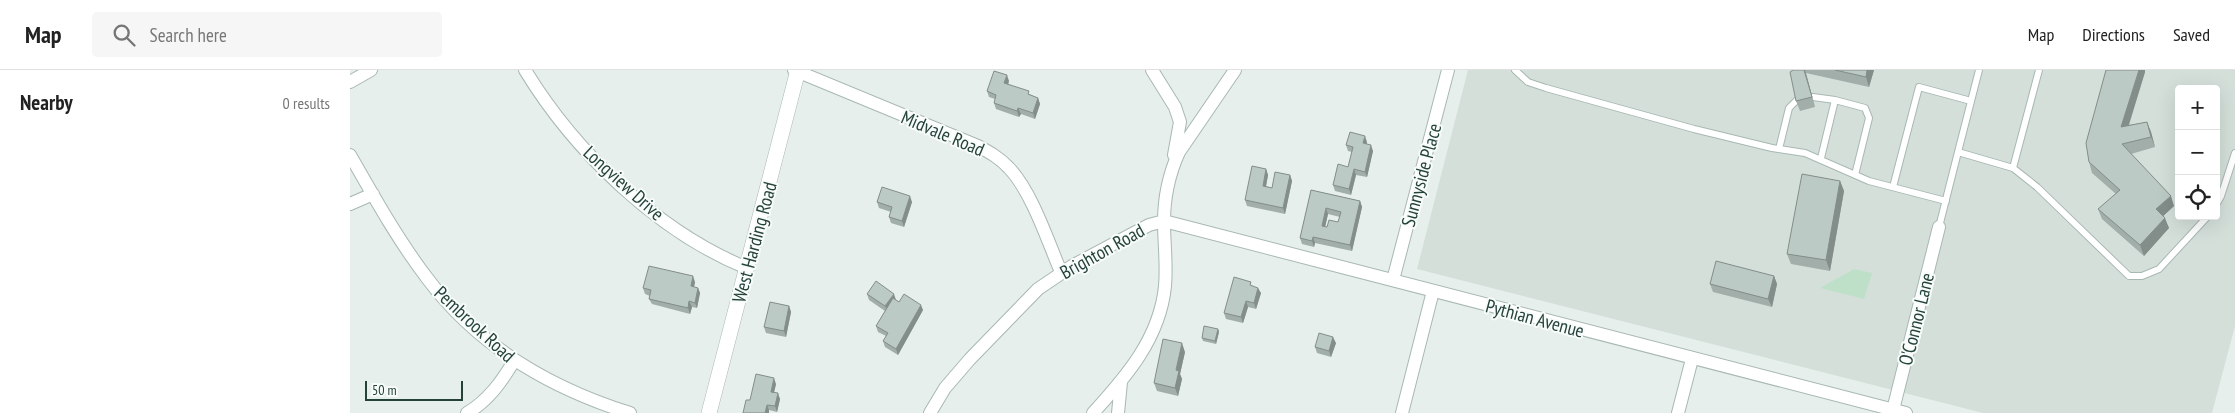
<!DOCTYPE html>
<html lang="en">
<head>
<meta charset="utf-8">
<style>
  body { margin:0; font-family:"PT Sans Narrow",sans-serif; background:#f6f6f6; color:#222 }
  .controls { position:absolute; right:15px; top:15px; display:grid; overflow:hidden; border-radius:5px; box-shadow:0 5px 20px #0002 }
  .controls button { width:45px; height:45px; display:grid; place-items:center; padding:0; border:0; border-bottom:1px solid #e0e0e0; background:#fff; color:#222; font:25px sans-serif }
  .scale { position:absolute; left:15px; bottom:12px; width:98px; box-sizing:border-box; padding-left:5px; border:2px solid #24423a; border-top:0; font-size:14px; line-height:18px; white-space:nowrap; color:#24423a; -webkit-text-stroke:4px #f7fbf9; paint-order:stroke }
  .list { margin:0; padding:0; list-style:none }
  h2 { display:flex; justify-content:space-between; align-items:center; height:65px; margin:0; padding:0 20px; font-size:21px }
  h2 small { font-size:16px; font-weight:400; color:#767676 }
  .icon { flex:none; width:28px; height:28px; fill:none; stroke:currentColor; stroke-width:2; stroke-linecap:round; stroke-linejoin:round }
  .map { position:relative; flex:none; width:1885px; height:343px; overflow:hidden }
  header { display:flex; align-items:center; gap:30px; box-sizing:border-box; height:70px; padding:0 25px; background:#fff; border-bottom:1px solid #e0e0e0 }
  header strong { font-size:24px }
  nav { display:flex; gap:28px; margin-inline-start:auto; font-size:18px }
  .search { width:350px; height:45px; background:#f6f6f6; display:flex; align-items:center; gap:12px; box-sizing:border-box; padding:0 18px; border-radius:5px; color:#767676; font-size:19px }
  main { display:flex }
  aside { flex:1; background:#fff }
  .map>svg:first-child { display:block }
  .built { fill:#d4dfda; fill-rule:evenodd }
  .green { fill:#bfe0c8 }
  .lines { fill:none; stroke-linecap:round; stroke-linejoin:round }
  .service-casing { stroke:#a8b8b2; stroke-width:8 }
  .minor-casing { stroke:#a8b8b2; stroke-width:14 }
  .tertiary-casing { stroke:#a8b8b2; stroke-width:16 }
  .service { stroke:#fff; stroke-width:6 }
  .minor { stroke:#fff; stroke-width:12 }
  .tertiary { stroke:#fff; stroke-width:15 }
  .wall { fill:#a1aea9; fill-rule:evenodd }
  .shaded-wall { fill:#838d89 }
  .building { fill:#bbcac4; stroke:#838d89; fill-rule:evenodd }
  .labels { text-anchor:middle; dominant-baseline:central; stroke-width:4; stroke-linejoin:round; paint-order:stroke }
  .street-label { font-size:19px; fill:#24423a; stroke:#f7fbf9 }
</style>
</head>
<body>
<header>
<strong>Map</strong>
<div class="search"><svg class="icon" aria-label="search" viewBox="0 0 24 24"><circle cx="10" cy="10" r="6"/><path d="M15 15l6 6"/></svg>Search here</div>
<nav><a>Map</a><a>Directions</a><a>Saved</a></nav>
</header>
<main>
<aside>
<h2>Nearby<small>0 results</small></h2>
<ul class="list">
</ul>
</aside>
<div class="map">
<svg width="1885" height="343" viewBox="0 0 1885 343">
  <rect width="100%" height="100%" fill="#e6efeb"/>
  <path class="built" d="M 1118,0 L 1885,0 L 1885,256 L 1862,343 L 1633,343 L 1067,199 ZM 1829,19 L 1866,19 L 1866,146 L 1829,146 Z"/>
  <path class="green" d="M 1504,199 L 1522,203 L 1514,229 L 1470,218 Z"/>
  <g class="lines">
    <defs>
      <path id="service" d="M 1165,0 L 1178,12 L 1196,18 L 1344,59 L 1422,78 L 1455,83 L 1519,111 L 1596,131
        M 1463,27 L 1485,30
        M 1429,79 L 1439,38 L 1447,30
        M 1608,82 L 1629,0
        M 1471,88 L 1485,30 L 1515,38 L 1519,48 L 1505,105
        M 1663,98 L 1689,0
        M 1543,117 L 1569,17 L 1621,31
        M 1866,135 L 1871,126 L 1885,83
        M 1589,157 L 1608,82 L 1663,98 L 1687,117 L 1779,206 L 1792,206 L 1809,199 L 1858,146"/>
      <path id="minor" d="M 175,0 C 225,82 308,162 397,198
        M 444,0 L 628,76 C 639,82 650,88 659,98 C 682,122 698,172 711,202
        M 802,0 L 825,37 L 830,52 L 824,85
        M 0,12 L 21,0
        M 0,85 C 24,127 48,170 77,208 C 128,276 200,318 280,343
        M 0,134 L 23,124
        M 1043,210 L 1098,0
        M 1543,340 L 1589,157
        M 117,343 C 138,331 152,311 164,291
        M 580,343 L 595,318 L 620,289 L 688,219 L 722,196 L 799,155 L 814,151 L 1556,343
        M 743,343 C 776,307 810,268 815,216 C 817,195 814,173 814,152 C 814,128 819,104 829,82 L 885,0
        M 768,343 L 771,312
        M 1052,343 L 1083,221
        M 1328,343 L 1342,289"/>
      <path id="tertiary" d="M 359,343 L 448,0"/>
    </defs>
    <use href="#service" class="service-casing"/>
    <use href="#minor" class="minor-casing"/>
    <use href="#tertiary" class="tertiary-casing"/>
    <use href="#service" class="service"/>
    <use href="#minor" class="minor"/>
    <use href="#tertiary" class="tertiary"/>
  </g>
  <path class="wall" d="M 1443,0 L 1524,0 L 1519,17 L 1456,3 L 1465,37 L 1450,41 L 1446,31 Z
    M 1756,0 L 1795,0 L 1795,2 L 1779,55 L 1797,52 L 1801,62 L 1805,77 L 1781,84 L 1824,136 L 1813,146 L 1819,158 L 1794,186 L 1752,149 L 1748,139 L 1766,124 L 1742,103 L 1739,92 Z
    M 659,11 L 658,14 L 681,25 L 688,28 L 690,34 L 685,49 L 671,44 L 669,47 L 646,39 L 644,33 L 645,29 L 639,27 L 637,21 Z
    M 1017,72 L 1017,74 L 1023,81 L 1017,107 L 1006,105 L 1001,125 L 985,121 L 983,115 L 998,97 L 1002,82 L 998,81 L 996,75 Z
    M 916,99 L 918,105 L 916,116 L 922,118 L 940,105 L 942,111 L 935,144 L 897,136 L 895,130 Z
    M 1490,111 L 1494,121 L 1480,201 L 1441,194 L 1437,184 Z
    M 961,120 L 1010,131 L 1012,137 L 1002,181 L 965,173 L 964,177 L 952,174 L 950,168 ZM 978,144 L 990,147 L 988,152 L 977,157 L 975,157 Z
    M 527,132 L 562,132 L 554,157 L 541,153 L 539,147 L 541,142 L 529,138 Z
    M 1424,206 L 1427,214 L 1422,237 L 1363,222 L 1360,214 Z
    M 345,212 L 344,217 L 348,218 L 350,223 L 347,238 L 342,237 L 340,244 L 302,234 L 299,229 L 300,226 L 295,224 L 293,218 Z
    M 903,216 L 911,223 L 906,239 L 898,237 L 893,253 L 876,249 L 874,243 Z
    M 517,224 L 546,230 L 549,232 L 573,240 L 548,285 L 535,277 L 533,271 L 536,266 L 528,262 L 526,256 L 535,241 L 519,230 Z
    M 439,236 L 441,242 L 436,267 L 416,263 L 414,257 Z
    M 868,259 L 869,262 L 866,274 L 853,271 L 852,268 Z
    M 986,273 L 981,287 L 967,283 L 965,277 Z
    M 835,282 L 830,304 L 832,309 L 828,326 L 807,321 L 804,313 Z
    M 426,314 L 424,322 L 430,329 L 427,342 L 419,340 L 419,343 L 393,343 L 400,330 Z"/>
  <path class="shaded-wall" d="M 1454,0 L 1455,0 L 1465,37 L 1462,27 Z
    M 1517,0 L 1524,0 L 1519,17 L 1516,7 Z
    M 1789,0 L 1795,0 L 1795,2 L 1775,67 L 1771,57 Z
    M 657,5 L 659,11 L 657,18 L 654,13 Z
    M 688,28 L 690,34 L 685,49 L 683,43 Z
    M 668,38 L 671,44 L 669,47 L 667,41 Z
    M 1797,52 L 1801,62 L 1805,77 L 1801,67 Z
    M 1015,66 L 1017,72 L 1015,79 L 1013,73 Z
    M 1021,75 L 1023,81 L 1017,107 L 1015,102 Z
    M 916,99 L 918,105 L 915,122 L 913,116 Z
    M 1004,99 L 1006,105 L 1001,125 L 999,119 Z
    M 940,105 L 942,111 L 935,144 L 933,138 Z
    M 1490,111 L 1494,121 L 1480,201 L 1476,190 Z
    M 560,126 L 562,132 L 554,157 L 552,151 Z
    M 1821,126 L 1824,136 L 1810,149 L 1806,139 Z
    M 1010,131 L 1012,137 L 1002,181 L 1000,175 Z
    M 976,138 L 978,144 L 974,162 L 972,156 Z
    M 1815,148 L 1819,158 L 1794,186 L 1790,175 Z
    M 963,167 L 965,173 L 964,177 L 962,171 Z
    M 343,206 L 345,212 L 343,222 L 341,216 Z
    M 1424,206 L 1427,214 L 1422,237 L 1418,229 Z
    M 348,218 L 350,223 L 347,238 L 345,233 Z
    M 908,218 L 911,223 L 906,239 L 904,233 Z
    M 544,224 L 546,230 L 538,242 L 535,236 Z
    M 339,231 L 342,237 L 340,244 L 338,238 Z
    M 896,231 L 898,237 L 893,253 L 891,247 Z
    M 571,235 L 573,240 L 548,285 L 546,279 Z
    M 439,236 L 441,242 L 436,267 L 434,261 Z
    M 868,259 L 869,262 L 866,274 L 865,271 Z
    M 983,267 L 986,273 L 981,287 L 979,281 Z
    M 832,273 L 835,282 L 830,304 L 832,309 L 828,326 L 825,318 L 826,300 Z
    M 424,308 L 426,314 L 423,327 L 421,322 Z
    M 428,323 L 430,329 L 427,342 L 425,336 Z
    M 417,335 L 419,340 L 419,343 L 415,343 Z"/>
  <path class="building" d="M 1443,0 L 1454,0 L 1462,27 L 1446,31 L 1440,2 Z
    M 1485,0 L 1517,0 L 1516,7 Z
    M 1756,0 L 1789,0 L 1771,57 L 1797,52 L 1801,67 L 1772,74 L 1821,126 L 1806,139 L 1815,148 L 1790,175 L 1748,139 L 1770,120 L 1739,92 L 1736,73 Z
    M 644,1 L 657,5 L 654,13 L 679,21 L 678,24 L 688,28 L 683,43 L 668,38 L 667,41 L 644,33 L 646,25 L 637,21 Z
    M 1000,62 L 1015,66 L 1013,73 L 1021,75 L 1015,102 L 1004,99 L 999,119 L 983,115 L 988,94 L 998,97 L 1003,77 L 996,75 Z
    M 902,96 L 916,99 L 913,116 L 922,118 L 925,102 L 940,105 L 933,138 L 895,130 Z
    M 1452,104 L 1490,111 L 1476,190 L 1437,184 Z
    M 532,117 L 560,126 L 552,151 L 539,147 L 542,137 L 527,132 Z
    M 961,120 L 1010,131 L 1000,175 L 963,167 L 962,171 L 950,168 ZM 976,138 L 991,142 L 988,152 L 979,150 L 977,157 L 972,156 Z
    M 1366,191 L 1424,206 L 1418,229 L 1360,214 Z
    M 299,196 L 343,206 L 341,216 L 348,218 L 345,233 L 339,231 L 338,238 L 299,229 L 301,220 L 293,218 Z
    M 884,207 L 901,212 L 900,215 L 908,218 L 904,233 L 896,231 L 891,247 L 874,243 Z
    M 526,211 L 544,224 L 535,236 L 517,224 Z
    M 554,224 L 571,235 L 546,279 L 533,271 L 538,263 L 526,256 L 543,228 L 549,232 Z
    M 420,232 L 439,236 L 434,261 L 414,257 Z
    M 854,256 L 868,259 L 865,271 L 852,268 Z
    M 969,263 L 983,267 L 979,281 L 965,277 Z
    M 813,269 L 832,273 L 826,300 L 829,301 L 825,318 L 804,313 Z
    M 406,304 L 424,308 L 421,322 L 428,323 L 425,336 L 417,335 L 415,343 L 393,343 L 396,330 L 400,330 Z"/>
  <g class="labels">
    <g class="street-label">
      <text transform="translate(593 63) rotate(23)">Midvale Road</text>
      <text transform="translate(1071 105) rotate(-75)">Sunnyside Place</text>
      <text transform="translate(274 113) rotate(42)">Longview Drive</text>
      <text transform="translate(404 172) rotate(-75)">West Harding Road</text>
      <text transform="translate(752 181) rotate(-29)">Brighton Road</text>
      <text transform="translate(1185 248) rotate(15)">Pythian Avenue</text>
      <text transform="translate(1566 249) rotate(-76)">O'Connor Lane</text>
      <text transform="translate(125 254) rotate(43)">Pembrook Road</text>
    </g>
  </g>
</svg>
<div class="controls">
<button>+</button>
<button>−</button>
<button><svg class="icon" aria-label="locate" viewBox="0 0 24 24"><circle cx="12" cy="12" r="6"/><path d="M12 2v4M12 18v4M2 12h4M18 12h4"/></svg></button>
</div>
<div class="scale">50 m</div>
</div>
</main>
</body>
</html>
